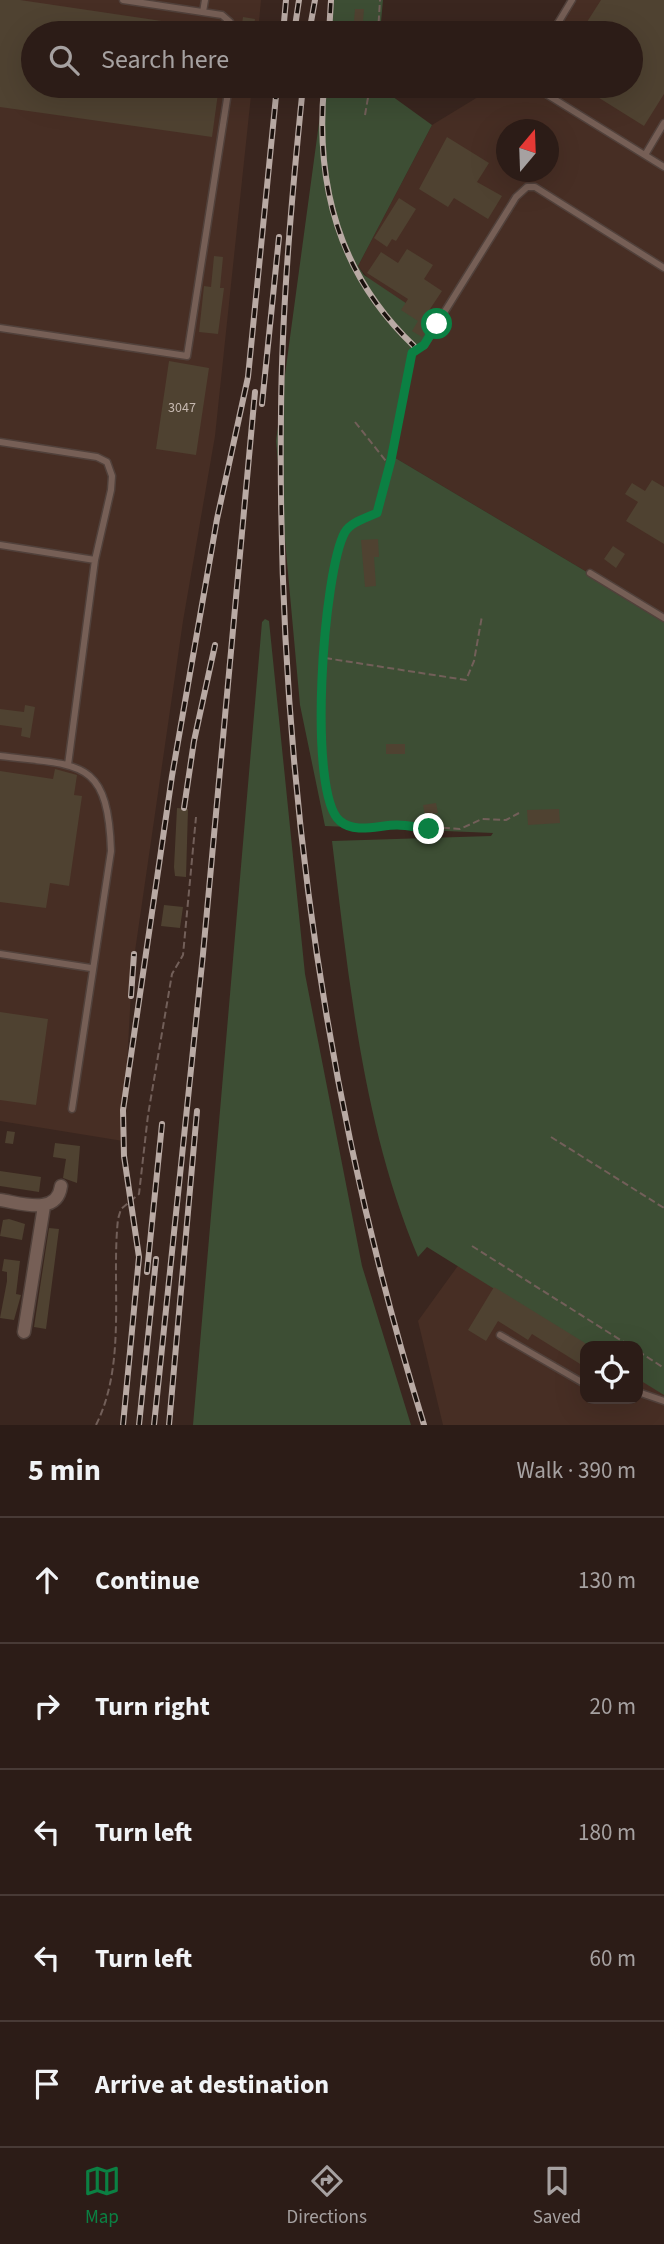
<!DOCTYPE html>
<html lang="en">
<head>
<meta charset="utf-8">
<style>
  body { margin:0; font-family:"Source Sans 3",sans-serif; background:#342520; color:#f1f3f6 }
  .controls { position:absolute; right:21px; bottom:21px; display:grid; overflow:hidden; border-radius:14px; box-shadow:0 7px 28px #0002 }
  .controls button { width:63px; height:63px; display:grid; place-items:center; padding:0; border:0; border-bottom:2px solid #483a36; background:#2c1c17; color:#f1f3f6; font:35px sans-serif }
  .compass { position:absolute; left:496px; top:119px; width:63px; height:63px; border-radius:50%; background:#2c1c17; box-shadow:0 7px 28px #0002; rotate:19deg }
  .stop { position:absolute; width:21px; height:21px; margin:-16px; border:5px solid #0b8043; border-radius:50%; background:#fff }
  .stop.end { background:#0b8043; border-color:#fff; box-shadow:0 2px 7px #0008 }
  .list { margin:0; padding:0; list-style:none }
  h2 { display:flex; justify-content:space-between; align-items:center; height:91px; margin:0; padding:0 28px; font-size:30px }
  h2 small { font-size:23px; font-weight:400; color:#a6a1a1 }
  .list li { display:grid; grid-template-columns:46px 1fr auto; gap:21px; align-items:center; box-sizing:border-box; height:126px; padding:0 28px; border-top:2px solid #483a36 }
  .list b { display:block; font-size:26px; white-space:nowrap }
  .list em { font-size:23px; font-style:normal; color:#a6a1a1 }
  .icon { flex:none; width:38px; height:38px; fill:none; stroke:currentColor; stroke-width:2; stroke-linecap:round; stroke-linejoin:round }
  .map { position:relative; flex:none; width:664px; height:1425px; overflow:hidden }
  .search { position:absolute; background:#2c1c17; box-shadow:0 7px 28px #0002; left:21px; right:21px; top:21px; height:77px; display:flex; align-items:center; gap:18px; box-sizing:border-box; padding:0 24px; border-radius:38px; color:#a6a1a1; font-size:26px }
  .sheet { height:721px; background:#2c1c17 }
  nav { display:flex; justify-content:space-around; align-items:center; box-sizing:border-box; height:98px; border-top:2px solid #483a36; background:#2c1c17; font-size:19px; color:#a6a1a1 }
  nav a { display:grid; justify-items:center; gap:4px }
  nav .on { color:#0b8043 }
  .map>svg:first-child { display:block }
  .built { fill:#472e24; fill-rule:evenodd }
  .green { fill:#3d4e34 }
  .building { fill:#4f4231 }
  .lines { fill:none; stroke-linecap:round; stroke-linejoin:round }
  .service-casing { stroke:#51413b; stroke-width:9 }
  .minor-casing { stroke:#51413b; stroke-width:15 }
  .path { stroke:#725f59; stroke-width:2; stroke-dasharray:7 3.5; stroke-linecap:butt }
  .service { stroke:#765f56; stroke-width:6 }
  .minor { stroke:#765f56; stroke-width:12 }
  .rail-casing { stroke:#b9aaa4; stroke-width:6 }
  .rail { stroke:#1b120e; stroke-width:3.5; stroke-dasharray:10; stroke-linecap:butt }
  .route { stroke:#0b8043; stroke-width:9 }
  .labels { text-anchor:middle; dominant-baseline:central; stroke-width:7; stroke-linejoin:round; paint-order:stroke }
  .number-label { font-size:14px; fill:#c6b8b0 }
</style>
</head>
<body>
<div class="map">
<svg width="664" height="1425" viewBox="0 0 664 1425">
  <rect width="100%" height="100%" fill="#3a261f"/>
  <path class="built" d="M 0,0 L 261,0 L 258,33 L 33,33 L 33,86 L 252,86 L 215,436 L 183,621 L 132,972 L 123,1141 L 0,1121 Z
    M 572,0 L 664,0 L 664,618 L 392,456 L 412,353 L 424,345 L 358,266 L 432,125 L 496,86 L 631,86 L 631,33 L 552,33 ZM 506,130 L 548,130 L 548,172 L 506,172 Z
    M 551,1137 L 664,1208 L 664,1425 L 443,1425 L 418,1321 ZM 585,1346 L 638,1346 L 638,1399 L 585,1399 Z"/>
  <path class="green" d="M 332,0 L 383,0 L 380,33 L 329,33 Z
    M 324,86 L 378,86 L 432,125 L 358,266 L 364,275 L 437,324 L 424,345 L 412,354 L 392,456 L 664,618 L 664,1395 L 638,1379 L 638,1346 L 586,1346 L 427,1247 L 418,1257 C 363,1126 349,981 332,841 L 491,836 L 493,833 L 325,826 L 300,705 L 276,441 Z
    M 265,619 L 269,621 L 305,974 L 362,1266 L 411,1425 L 193,1425 L 262,622 Z"/>
  <path class="building" d="M 0,0 L 20,0 L 209,28 L 209,33 L 33,33 L 33,86 L 219,86 L 212,137 L 0,107 Z
    M 601,0 L 664,0 L 664,94 L 644,126 L 580,86 L 631,86 L 631,33 L 580,33 Z
    M 355,9 L 364,9 L 362,33 L 353,33 Z
    M 243,17 L 255,19 L 253,33 L 241,31 Z
    M 447,137 L 489,163 L 477,182 L 502,196 L 488,219 L 454,198 L 448,207 L 419,189 Z
    M 399,198 L 416,209 L 396,241 L 392,239 L 387,247 L 374,238 Z
    M 407,249 L 433,265 L 424,279 L 442,291 L 428,312 L 431,314 L 424,325 L 428,328 L 422,337 L 412,331 L 418,321 L 421,323 L 401,310 L 408,299 L 367,273 L 381,252 L 398,263 Z
    M 214,256 L 223,257 L 220,288 L 224,288 L 218,334 L 199,332 L 204,286 L 211,287 Z
    M 169,361 L 209,368 L 196,455 L 156,449 Z
    M 652,480 L 664,487 L 664,544 L 626,521 L 638,502 L 625,494 L 632,483 L 645,491 Z
    M 378,539 L 379,557 L 374,557 L 376,586 L 365,587 L 361,540 Z
    M 613,546 L 625,554 L 616,568 L 604,559 Z
    M 25,705 L 35,707 L 30,738 L 21,736 L 22,728 L 0,725 L 0,709 L 24,712 Z
    M 386,744 L 405,744 L 405,754 L 386,754 Z
    M 55,769 L 77,775 L 74,795 L 82,796 L 69,886 L 50,883 L 46,908 L 0,902 L 0,771 L 53,779 Z
    M 436,803 L 438,813 L 425,815 L 423,805 Z
    M 177,808 L 188,809 L 186,877 L 175,876 L 174,867 Z
    M 559,809 L 560,823 L 528,825 L 527,810 Z
    M 164,905 L 183,907 L 180,928 L 161,926 Z
    M 0,1012 L 48,1019 L 36,1105 L 0,1100 Z
    M 7,1131 L 15,1132 L 13,1144 L 5,1143 Z
    M 55,1143 L 80,1146 L 77,1183 L 63,1178 L 66,1159 L 53,1157 Z
    M 0,1171 L 41,1177 L 39,1192 L 0,1186 Z
    M 9,1219 L 25,1224 L 22,1240 L 0,1236 L 3,1220 Z
    M 49,1228 L 59,1229 L 46,1329 L 34,1327 Z
    M 4,1259 L 20,1261 L 16,1294 L 21,1295 L 14,1320 L 0,1318 L 7,1281 L 7,1272 L 2,1271 Z
    M 494,1287 L 585,1343 L 585,1367 L 532,1334 L 528,1340 L 498,1321 L 486,1341 L 468,1330 Z"/>
  <g class="lines">
    <defs>
      <path id="service" d="M 123,0 L 222,15 L 230,22 L 233,33
        M 203,12 L 205,0
        M 552,33 L 572,0
        M 539,86 L 546,94 L 664,167
        M 645,155 L 664,123
        M 0,328 L 187,356 L 229,86
        M 424,345 L 516,197 L 527,187 L 535,187 L 664,268
        M 0,442 L 97,457 L 107,462 L 112,476 L 111,490 L 95,560 L 68,765
        M 0,545 L 95,560
        M 590,573 L 664,618
        M 0,756 C 79,766 108,757 111,851 L 72,1109
        M 0,954 L 91,968
        M 500,1335 L 585,1384
        M 638,1392 L 664,1401"/>
      <path id="minor" d="M 0,1200 C 21,1203 57,1216 61,1186
        M 24,1332 L 44,1206"/>
    </defs>
    <use href="#service" class="service-casing"/>
    <use href="#minor" class="minor-casing"/>
    <path class="path" d="M 378,33 L 380,0
      M 365,115 L 370,86
      M 417,350 L 412,353 L 382,501 L 377,514 L 351,525 L 344,533 L 334,570 L 319,682 L 326,790 L 330,809 L 337,819 L 355,828 L 400,825 L 460,829 L 482,819 L 506,820 L 519,813
      M 355,422 L 389,465
      M 325,658 L 466,680 L 474,661 L 482,616
      M 551,1137 L 664,1208
      M 472,1246 L 630,1346
      M 638,1351 L 664,1368
      M 96,1425 C 127,1363 111,1285 118,1219 L 121,1209 L 139,1194 L 148,1115 L 172,974 L 183,955 L 196,817"/>
    <use href="#service" class="service"/>
    <use href="#minor" class="minor"/>
    <defs>
      <path id="rail" d="M 283,33 L 286,0
        M 294,33 L 299,0
        M 309,33 L 315,0
        M 329,33 L 331,0
        M 303,86 C 292,194 282,303 281,412 C 277,755 322,1097 424,1425
        M 324,86 C 315,186 339,275 414,346
        M 262,404 L 279,237
        M 184,808 L 194,741 L 215,645
        M 131,996 L 134,954
        M 147,1272 L 162,1124
        M 123,1425 L 139,1257 L 124,1156 L 123,1110 L 172,776 L 217,519 L 248,377 L 277,86
        M 139,1425 L 156,1259
        M 154,1425 L 203,954 L 255,392
        M 169,1425 L 197,1111"/>
    </defs>
    <use href="#rail" class="rail-casing"/>
    <use href="#rail" class="rail"/>
  </g>
  <g class="lines">
    <path class="route" d="M 429,829 C 419,828 408,825 397,825 C 379,825 355,834 340,821 C 307,794 323,571 345,532 C 351,522 366,518 377,513 L 391,460 L 412,353 L 424,345 L 437,324"/>
  </g>
  <g class="labels">
    <g class="number-label">
      <text x="182" y="408">3047</text>
    </g>
  </g>
</svg>
<div class="controls">
<button><svg class="icon" aria-label="locate" viewBox="0 0 24 24"><circle cx="12" cy="12" r="6"/><path d="M12 2v4M12 18v4M2 12h4M18 12h4"/></svg></button>
</div>
<svg class="compass" viewBox="-18 -18 36 36"><path d="M0-13l5 13h-10z" fill="#e53935"/><path d="M0 13l5-13h-10z" fill="#a6a1a1"/></svg>
<div class="stop" style="left:437px;top:324px"></div>
<div class="stop end" style="left:429px;top:829px"></div>
<div class="search"><svg class="icon" aria-label="search" viewBox="0 0 24 24"><circle cx="10" cy="10" r="6"/><path d="M15 15l6 6"/></svg>Search here</div>
</div>
<section class="sheet">
<h2>5 min<small>Walk · 390 m</small></h2>
<ul class="list">
<li><svg class="icon" aria-label="ahead" viewBox="0 0 24 24"><path d="M12 20V5M6 11l6-6 6 6"/></svg><div><b>Continue</b></div><em>130 m</em></li>
<li><svg class="icon" aria-label="right" viewBox="0 0 24 24"><path d="M7 20v-9h11M14 6l5 5-5 5"/></svg><div><b>Turn right</b></div><em>20 m</em></li>
<li><svg class="icon" aria-label="left" viewBox="0 0 24 24"><path d="M17 20v-9H6M10 6l-5 5 5 5"/></svg><div><b>Turn left</b></div><em>180 m</em></li>
<li><svg class="icon" aria-label="left" viewBox="0 0 24 24"><path d="M17 20v-9H6M10 6l-5 5 5 5"/></svg><div><b>Turn left</b></div><em>60 m</em></li>
<li><svg class="icon" aria-label="arrive" viewBox="0 0 24 24"><path d="M6 21V4h12l-3 4 3 4H6"/></svg><div><b>Arrive at destination</b></div></li>
</ul>
</section>
<nav>
<a class="on"><svg class="icon" aria-label="map" viewBox="0 0 24 24"><path d="M3 6l6-2 6 2 6-2v14l-6 2-6-2-6 2zM9 4v14M15 6v14"/></svg>Map</a>
<a><svg class="icon" aria-label="directions" viewBox="0 0 24 24"><path d="M12 3l9 9-9 9-9-9zM9 14v-3h6M13 9l2 2-2 2"/></svg>Directions</a>
<a><svg class="icon" aria-label="saved" viewBox="0 0 24 24"><path d="M7 4h10v16l-5-4-5 4z"/></svg>Saved</a>
</nav>
</body>
</html>
